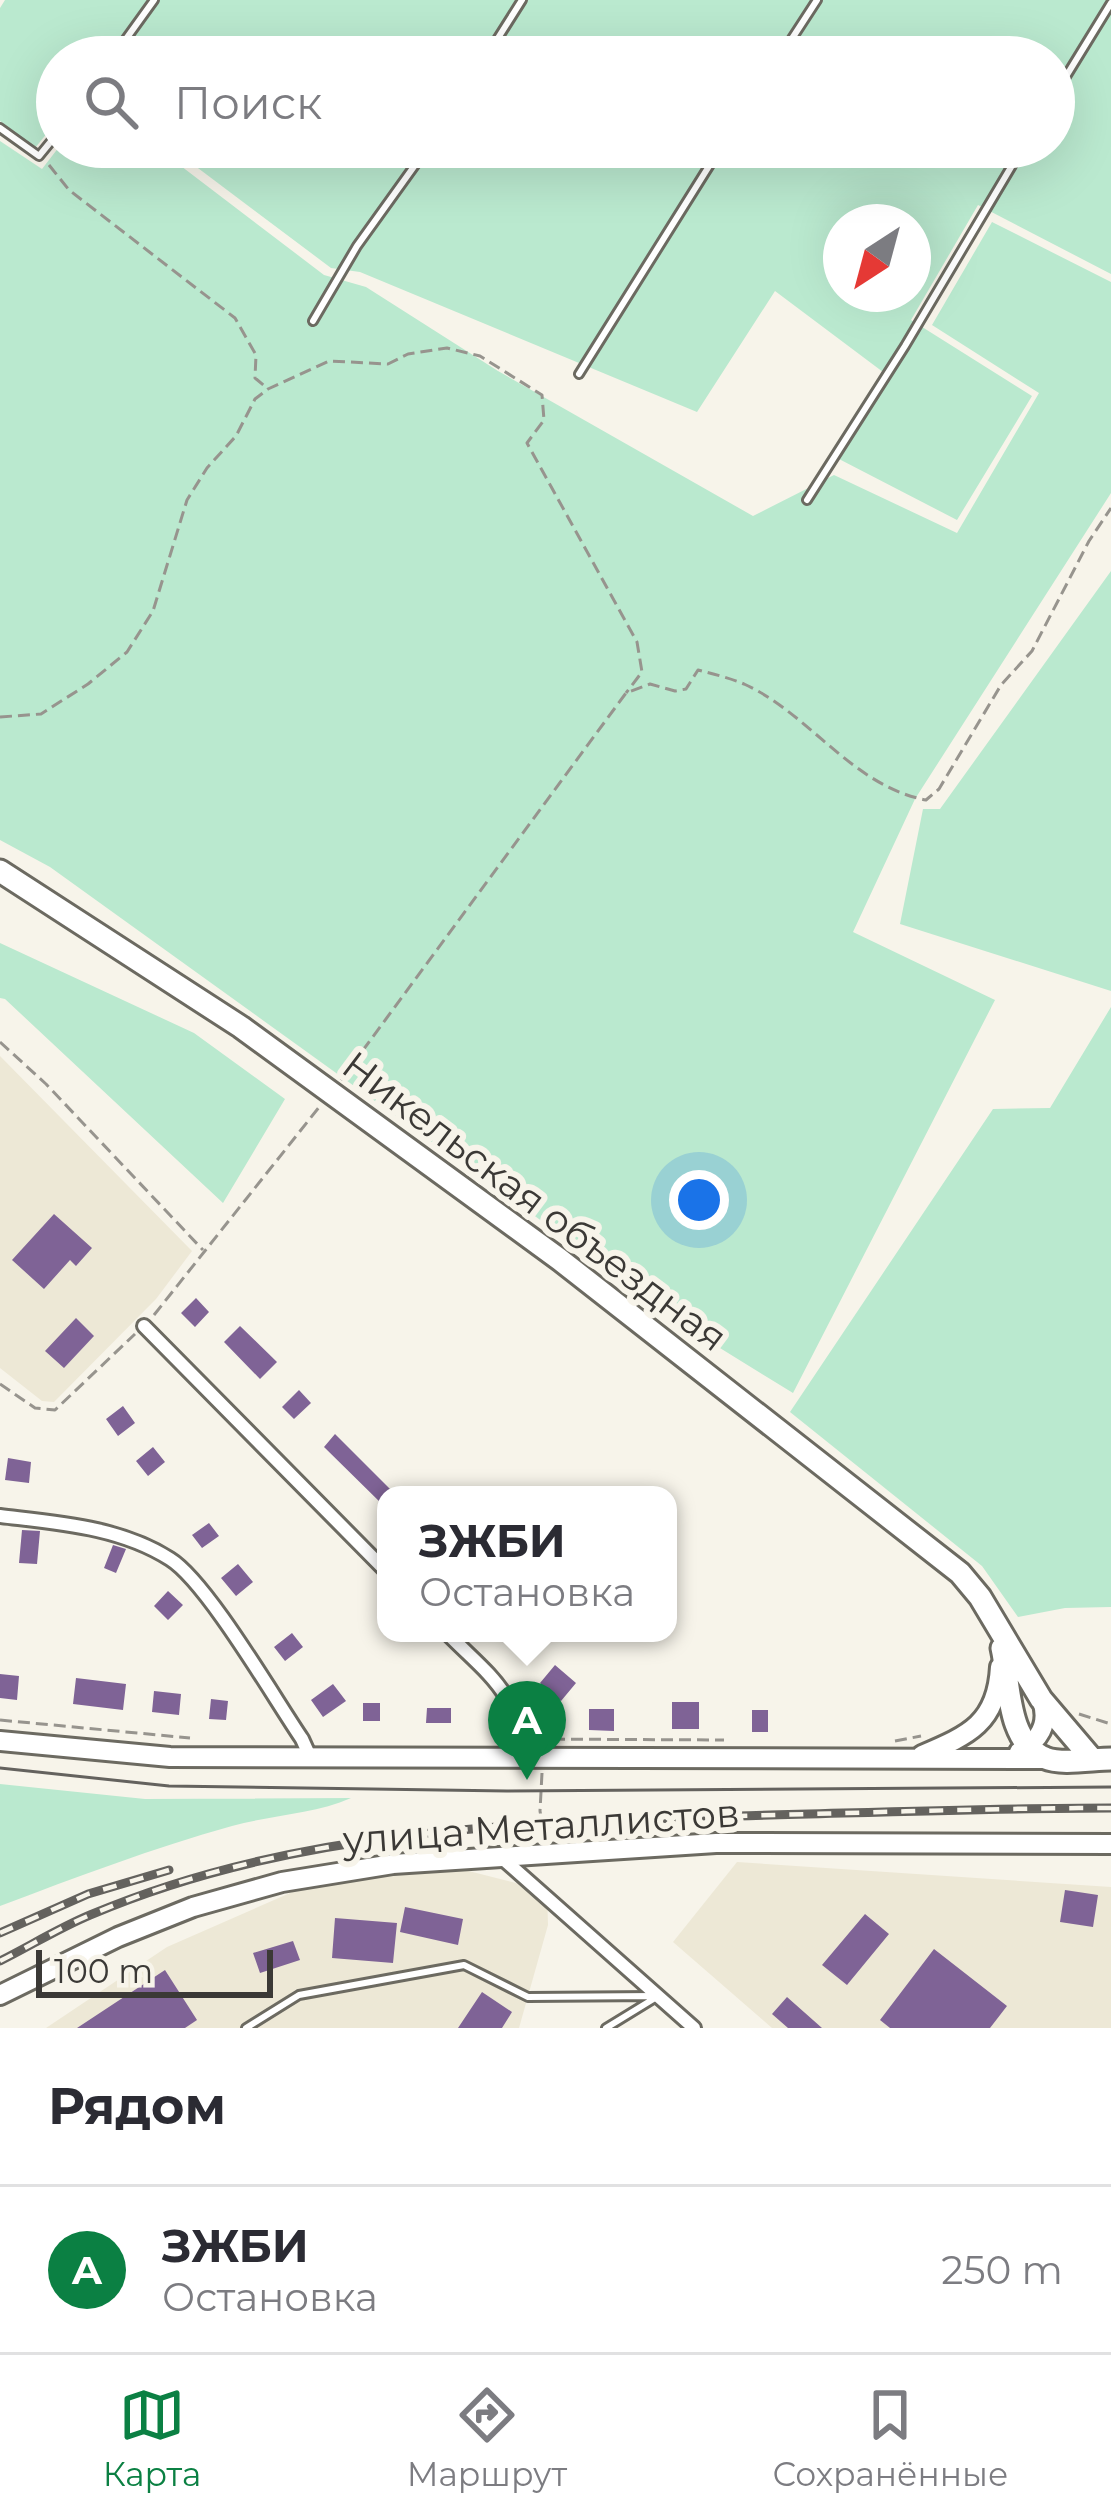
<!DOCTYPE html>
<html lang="ru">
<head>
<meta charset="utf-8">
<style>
  body { margin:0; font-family:Montserrat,sans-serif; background:#f2f2f3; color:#2b2b33 }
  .compass { position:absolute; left:823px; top:204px; width:108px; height:108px; border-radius:50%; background:#fff; box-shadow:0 12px 48px #0002; rotate:216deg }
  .scale { position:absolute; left:36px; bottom:30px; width:237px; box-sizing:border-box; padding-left:12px; border:6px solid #3b3936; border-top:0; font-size:33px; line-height:42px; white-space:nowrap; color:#3b3936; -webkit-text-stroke:9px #f7f4ea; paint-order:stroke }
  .you { position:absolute; left:699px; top:1200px; width:42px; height:42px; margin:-30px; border:9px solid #fff; border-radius:50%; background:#1a73e8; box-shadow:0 0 0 18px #1a73e833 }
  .badge { display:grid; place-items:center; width:78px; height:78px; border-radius:50%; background:#0b8043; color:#fff; font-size:39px; font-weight:700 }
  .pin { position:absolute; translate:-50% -99px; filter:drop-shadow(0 3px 6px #0008) }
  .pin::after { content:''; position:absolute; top:63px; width:42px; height:36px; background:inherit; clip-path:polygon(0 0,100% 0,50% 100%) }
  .popup { position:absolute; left:377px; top:1486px; width:300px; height:156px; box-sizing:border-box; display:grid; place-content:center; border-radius:24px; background:#fff; filter:drop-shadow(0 3px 9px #0005); font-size:39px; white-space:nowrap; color:#7c7c81 }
  .popup b { font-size:45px; color:#2b2b33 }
  .popup::after { content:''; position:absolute; left:50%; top:100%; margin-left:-24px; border:24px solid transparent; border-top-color:#fff }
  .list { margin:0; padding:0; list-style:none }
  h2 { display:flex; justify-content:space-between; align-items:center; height:156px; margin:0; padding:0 48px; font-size:51px }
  h2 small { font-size:39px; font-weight:400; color:#7c7c81 }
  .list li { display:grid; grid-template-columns:78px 1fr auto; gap:36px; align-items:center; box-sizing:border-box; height:168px; padding:0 48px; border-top:3px solid #e1e1e2 }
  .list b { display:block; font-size:45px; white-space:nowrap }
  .list p { margin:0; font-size:39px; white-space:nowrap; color:#7c7c81 }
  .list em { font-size:39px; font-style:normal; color:#7c7c81 }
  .icon { flex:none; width:66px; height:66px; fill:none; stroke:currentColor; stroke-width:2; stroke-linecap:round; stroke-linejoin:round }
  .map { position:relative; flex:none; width:1111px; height:2028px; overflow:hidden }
  .search { position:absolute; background:#fff; box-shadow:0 12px 48px #0002; left:36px; right:36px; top:36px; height:132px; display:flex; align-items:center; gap:30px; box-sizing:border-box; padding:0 42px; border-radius:66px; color:#7c7c81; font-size:45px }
  .sheet { height:324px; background:#fff }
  nav { display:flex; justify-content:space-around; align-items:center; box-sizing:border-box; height:168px; border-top:3px solid #e1e1e2; background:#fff; font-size:33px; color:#7c7c81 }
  nav a { display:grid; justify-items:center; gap:6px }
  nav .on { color:#0b8043 }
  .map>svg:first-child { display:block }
  .built { fill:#ede8d6 }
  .green { fill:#bae9cf; fill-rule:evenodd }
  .building { fill:#7f6396 }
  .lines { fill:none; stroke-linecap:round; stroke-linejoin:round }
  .lane-casing { stroke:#6c6a61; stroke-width:12 }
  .street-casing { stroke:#6c6a61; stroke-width:18 }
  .secondary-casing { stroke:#6c6a61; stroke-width:24 }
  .primary-casing { stroke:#6c6a61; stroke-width:27 }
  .path { stroke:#97948e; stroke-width:3; stroke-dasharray:12 6; stroke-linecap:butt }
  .lane { stroke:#fff; stroke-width:6 }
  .street { stroke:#fff; stroke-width:12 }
  .secondary { stroke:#fff; stroke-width:18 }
  .primary { stroke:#fff; stroke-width:21 }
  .tram { stroke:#64625e; stroke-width:3 }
  .rail-casing { stroke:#64625e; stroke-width:9 }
  .rail { stroke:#f7f4ea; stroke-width:4.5; stroke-dasharray:14; stroke-linecap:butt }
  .labels { text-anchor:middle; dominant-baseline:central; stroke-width:12; stroke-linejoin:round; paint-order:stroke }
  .street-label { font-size:39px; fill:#3b3936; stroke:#f7f4ea }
</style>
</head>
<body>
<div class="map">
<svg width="1111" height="2028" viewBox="0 0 1111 2028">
  <rect width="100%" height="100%" fill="#f7f4ea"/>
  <path class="built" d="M 0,1056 L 192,1251 L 156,1299 L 54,1402 L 42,1401 L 0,1368 Z
    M 737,1862 L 1111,1887 L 1111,2028 L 772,2028 L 673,1942 Z
    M 449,1866 L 547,1891 L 548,1925 L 519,2028 L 46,2028 L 167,1947 L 306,1886 Z"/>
  <path class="green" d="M 5,0 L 1111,0 L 1111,274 L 978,205 L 911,320 L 1032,396 L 957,520 L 839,459 L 887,375 L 775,291 L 697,412 L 360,272 L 331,268 L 170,147 L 1054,147 L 1054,57 L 57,57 L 57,121 L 35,148 L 0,121 L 0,8 ZM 841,222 L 913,222 L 913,294 L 841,294 Z
    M 0,141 L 42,169 L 59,147 L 156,147 L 324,275 L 366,287 L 498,371 L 753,516 L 834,475 L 957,533 L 1039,393 L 932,325 L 992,222 L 1111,282 L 1111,493 L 915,799 L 853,932 L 995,1000 L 793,1393 L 707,1340 L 50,867 L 0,840 Z
    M 1111,571 L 1111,991 L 900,924 L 923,809 L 940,809 Z
    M 0,943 L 194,1033 L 285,1099 L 223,1203 L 5,999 L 0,998 Z
    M 1111,1007 L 1111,1607 L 1065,1608 L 1018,1617 L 982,1566 L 790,1412 L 993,1109 L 1050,1108 Z
    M 0,1784 L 145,1799 L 351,1798 C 315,1814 271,1815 232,1826 C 153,1848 77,1877 0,1906 Z"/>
  <path class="building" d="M 54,1214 L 92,1248 L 76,1266 L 70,1260 L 44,1289 L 12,1260 Z
    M 196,1298 L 209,1312 L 195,1327 L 181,1313 Z
    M 76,1318 L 94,1336 L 64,1368 L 45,1351 Z
    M 240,1326 L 277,1362 L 260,1379 L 224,1342 Z
    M 299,1390 L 311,1403 L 294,1419 L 282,1407 Z
    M 123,1406 L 135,1423 L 118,1436 L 106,1419 Z
    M 335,1434 L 396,1495 L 386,1495 L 386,1508 L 324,1447 Z
    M 153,1447 L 165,1462 L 148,1476 L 136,1461 Z
    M 8,1458 L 31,1462 L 29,1483 L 5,1480 Z
    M 209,1523 L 219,1536 L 202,1548 L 192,1535 Z
    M 22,1530 L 40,1531 L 37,1564 L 19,1563 Z
    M 113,1545 L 126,1549 L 116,1573 L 104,1568 Z
    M 238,1564 L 253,1582 L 236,1596 L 221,1578 Z
    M 168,1591 L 183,1605 L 168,1620 L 154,1606 Z
    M 292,1633 L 303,1647 L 285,1661 L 274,1647 Z
    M 555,1665 L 576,1683 L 561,1701 L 540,1683 Z
    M 0,1674 L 19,1676 L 17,1700 L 0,1698 Z
    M 76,1678 L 126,1684 L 123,1710 L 73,1704 Z
    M 333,1684 L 346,1701 L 323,1717 L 311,1700 Z
    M 154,1691 L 181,1694 L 179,1715 L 152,1712 Z
    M 211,1699 L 228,1701 L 226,1720 L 209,1719 Z
    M 672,1702 L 699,1702 L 699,1729 L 672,1729 Z
    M 363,1703 L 380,1703 L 380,1721 L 363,1721 Z
    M 427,1708 L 451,1708 L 451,1723 L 426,1723 Z
    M 589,1709 L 614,1709 L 614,1731 L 589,1730 Z
    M 752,1710 L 768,1710 L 768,1732 L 752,1732 Z
    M 1065,1890 L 1098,1895 L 1093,1927 L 1060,1922 Z
    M 405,1907 L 463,1919 L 458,1945 L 400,1932 Z
    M 865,1914 L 889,1934 L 847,1985 L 822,1965 Z
    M 335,1918 L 397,1923 L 393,1963 L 332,1958 Z
    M 293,1941 L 300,1960 L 260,1973 L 253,1953 Z
    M 934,1949 L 1007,2006 L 990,2028 L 890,2028 L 880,2020 Z
    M 165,1970 L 197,2020 L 185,2028 L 77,2028 Z
    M 482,1992 L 512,2012 L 502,2028 L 458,2028 Z
    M 787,1997 L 822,2028 L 788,2028 L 772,2014 Z"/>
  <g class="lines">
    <defs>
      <path id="lane" d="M 113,57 L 154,0
        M 486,57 L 522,0
        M 780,57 L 817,0
        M 1054,96 L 1111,3
        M 0,128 L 39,156 L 57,134
        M 313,321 L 357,246 L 428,147
        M 579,374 L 721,147
        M 807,500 L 905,346 L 1023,147
        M 246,2028 L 299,1995 L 464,1965 L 528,1997 L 655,1996
        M 606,2028 L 655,1998"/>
      <path id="street" d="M 144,1326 L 386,1571
        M 0,1516 C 58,1523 120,1527 170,1559 C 207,1582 274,1698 302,1739 L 311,1759
        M 447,1633 C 487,1674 521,1693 520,1756
        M 502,1858 L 694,2028"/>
      <path id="secondary" d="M 0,1741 L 170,1757 L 1046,1759
        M 1019,1752 C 1039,1741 1050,1724 1042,1701
        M 922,1755 C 969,1735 997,1723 1000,1667
        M 0,1995 L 118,1937 L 193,1907 L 282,1882 L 393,1864 L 716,1843 L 1111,1844"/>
      <path id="primary" d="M 0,871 L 241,1027 L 559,1259 L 960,1573 L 980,1597 L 1041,1699 L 1092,1759
        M 1002,1648 C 1010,1682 1006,1742 1045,1758 C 1061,1765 1093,1759 1111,1759"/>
    </defs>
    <use href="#lane" class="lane-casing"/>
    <use href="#street" class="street-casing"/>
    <use href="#secondary" class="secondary-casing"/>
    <use href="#primary" class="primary-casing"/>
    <path class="path" d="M 49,165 L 69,190 L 235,318 L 256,355 L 255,378 L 268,389
      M 0,717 L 41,714 L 88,684 L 127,652 L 153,611 L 187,500 L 207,468 L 236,436 L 255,399 L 268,389 L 329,361 L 388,364 L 408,354 L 447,348 L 480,356 L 542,395 L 544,420 L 527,443 L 637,642 L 642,672 L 626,693
      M 0,1042 L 46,1084 L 203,1250
      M 341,1080 L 626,693 L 650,684 L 675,691 L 686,689 L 698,670 C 713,674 730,678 744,684 C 809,713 852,786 926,800 L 939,789 L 1001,685 L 1032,651 L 1089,541 L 1111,508
      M 154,1315 L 320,1106
      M 0,1384 L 35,1408 L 55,1410 L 135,1334
      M 1079,1714 L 1111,1724
      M 0,1720 L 190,1738
      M 535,1739 L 724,1740
      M 895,1741 L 921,1736
      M 542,1773 L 540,1811 L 544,1835"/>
    <use href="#lane" class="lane"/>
    <use href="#street" class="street"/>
    <use href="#secondary" class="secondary"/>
    <use href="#primary" class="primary"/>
    <path class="tram" d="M 0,1768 L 169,1786 L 507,1791 L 1111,1787"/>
    <defs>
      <path id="rail" d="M 0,1933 L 88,1894 L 169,1870
        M 0,1961 C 30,1946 59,1928 90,1915 C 295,1828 517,1823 736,1816 C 861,1813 986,1808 1111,1808"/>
    </defs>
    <use href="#rail" class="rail-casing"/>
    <use href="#rail" class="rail"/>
  </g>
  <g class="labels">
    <g class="street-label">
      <text transform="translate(535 1201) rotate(37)">Никельская объездная</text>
      <text transform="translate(541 1826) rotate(-4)">улица Металлистов</text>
    </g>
  </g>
</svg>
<svg class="compass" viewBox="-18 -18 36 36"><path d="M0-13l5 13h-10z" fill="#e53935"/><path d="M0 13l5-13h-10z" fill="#7c7c81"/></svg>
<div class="scale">100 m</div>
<div class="you"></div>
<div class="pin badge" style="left:527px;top:1780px">A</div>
<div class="popup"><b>ЗЖБИ</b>Остановка</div>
<div class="search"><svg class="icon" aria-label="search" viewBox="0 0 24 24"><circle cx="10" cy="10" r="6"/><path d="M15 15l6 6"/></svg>Поиск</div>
</div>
<section class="sheet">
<h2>Рядом<small></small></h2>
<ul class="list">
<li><span class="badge">A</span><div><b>ЗЖБИ</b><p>Остановка</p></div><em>250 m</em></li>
</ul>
</section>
<nav>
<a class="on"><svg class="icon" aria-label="map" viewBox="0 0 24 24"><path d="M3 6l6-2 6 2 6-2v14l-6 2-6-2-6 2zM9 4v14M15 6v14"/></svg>Карта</a>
<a><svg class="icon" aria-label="directions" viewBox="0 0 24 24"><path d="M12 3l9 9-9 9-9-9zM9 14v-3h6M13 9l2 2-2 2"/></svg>Маршрут</a>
<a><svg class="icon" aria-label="saved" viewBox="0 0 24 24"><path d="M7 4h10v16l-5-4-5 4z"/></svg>Сохранённые</a>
</nav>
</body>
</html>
